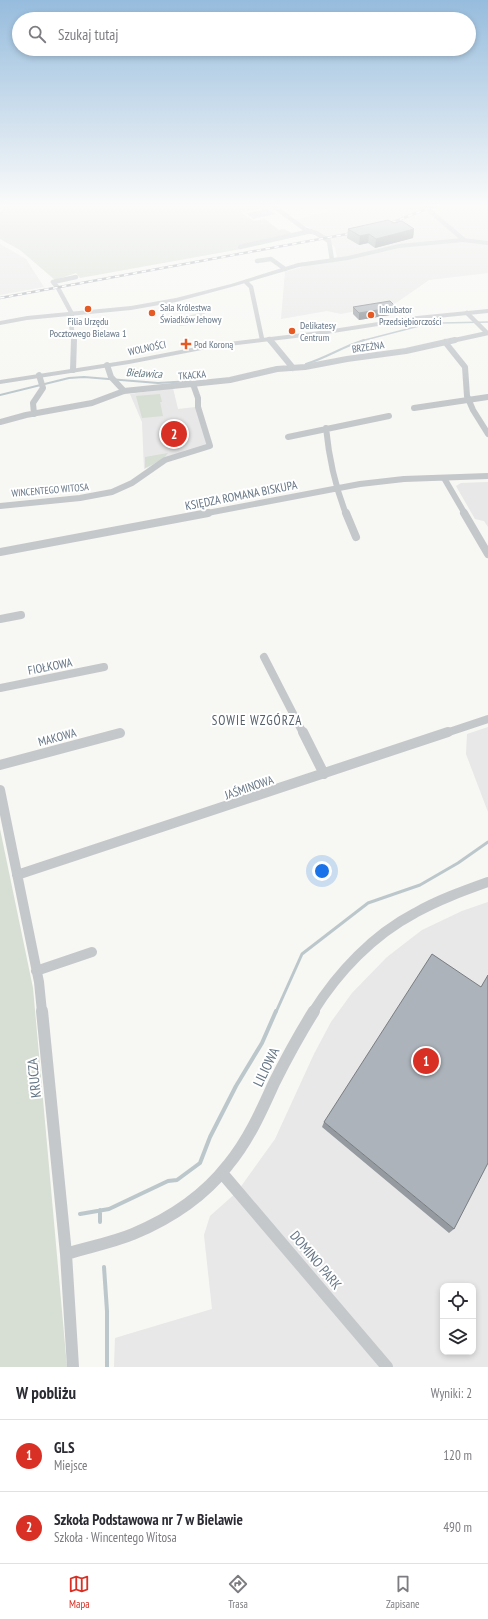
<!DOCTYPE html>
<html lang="pl">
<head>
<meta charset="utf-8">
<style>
  body { margin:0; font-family:"PT Sans Narrow",sans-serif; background:#f2f2f3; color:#2b2b33 }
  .controls { position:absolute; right:12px; bottom:12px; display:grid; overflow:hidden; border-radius:8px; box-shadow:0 2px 6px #0003 }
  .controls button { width:36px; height:36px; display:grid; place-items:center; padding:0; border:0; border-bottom:1px solid #e1e1e2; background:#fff; color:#2b2b33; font:20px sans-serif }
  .you { position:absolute; left:322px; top:871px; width:14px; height:14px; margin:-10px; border:3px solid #fff; border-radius:50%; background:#1a73e8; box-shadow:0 0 0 6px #1a73e833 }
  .badge { display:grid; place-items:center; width:26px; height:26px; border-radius:50%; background:#d93025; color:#fff; font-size:13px; font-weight:700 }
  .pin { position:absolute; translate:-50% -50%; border:2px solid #fff; box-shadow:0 1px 4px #0006 }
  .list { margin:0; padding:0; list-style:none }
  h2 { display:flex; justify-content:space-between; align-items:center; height:52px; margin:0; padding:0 16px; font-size:17px }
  h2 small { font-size:13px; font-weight:400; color:#7c7c81 }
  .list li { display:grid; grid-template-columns:26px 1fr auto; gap:12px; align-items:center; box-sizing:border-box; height:72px; padding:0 16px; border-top:1px solid #e1e1e2 }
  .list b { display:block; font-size:15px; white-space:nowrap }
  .list p { margin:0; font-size:13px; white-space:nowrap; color:#7c7c81 }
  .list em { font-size:13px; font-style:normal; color:#7c7c81 }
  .icon { flex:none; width:22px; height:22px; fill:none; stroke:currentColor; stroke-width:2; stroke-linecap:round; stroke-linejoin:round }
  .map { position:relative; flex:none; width:488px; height:1367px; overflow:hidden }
  .search { position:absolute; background:#fff; box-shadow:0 2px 6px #0003; left:12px; right:12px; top:12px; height:44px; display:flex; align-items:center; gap:10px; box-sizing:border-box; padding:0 14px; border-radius:22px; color:#7c7c81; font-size:15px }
  .sheet { height:196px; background:#fff }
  nav { display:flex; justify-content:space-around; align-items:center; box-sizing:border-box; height:56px; border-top:1px solid #e1e1e2; background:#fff; font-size:11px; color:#7c7c81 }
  nav a { display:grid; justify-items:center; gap:2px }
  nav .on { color:#d93025 }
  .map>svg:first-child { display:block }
  .built { fill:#e7e8e7; fill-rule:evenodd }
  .green { fill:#d7ded4 }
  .water { fill:#bcc7cc }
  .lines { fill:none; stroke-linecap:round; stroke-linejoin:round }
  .stream-far3 { stroke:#bcc7cc; stroke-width:1.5 }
  .stream-far2 { stroke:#bcc7cc; stroke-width:2 }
  .stream-far1 { stroke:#bcc7cc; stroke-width:3 }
  .stream { stroke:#bcc7cc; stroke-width:4 }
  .minor-far4 { stroke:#c4c8cb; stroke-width:4.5 }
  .minor-far3 { stroke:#c4c8cb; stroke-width:6 }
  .minor-far2 { stroke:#c4c8cb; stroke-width:8 }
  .minor-far1 { stroke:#c4c8cb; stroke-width:10 }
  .minor { stroke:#c4c8cb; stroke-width:12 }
  .tertiary { fill:#c4c8cb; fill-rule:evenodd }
  .rail-casing { stroke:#a4aab0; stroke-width:2.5 }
  .rail { stroke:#fff; stroke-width:1.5; stroke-dasharray:4.5; stroke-linecap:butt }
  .wall { fill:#949aa0 }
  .shaded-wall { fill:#787d82 }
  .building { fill:#acb3ba; stroke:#787d82 }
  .poi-dot { fill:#e65a24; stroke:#fff; stroke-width:1.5 }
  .labels { text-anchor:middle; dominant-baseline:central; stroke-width:4; stroke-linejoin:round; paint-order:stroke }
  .far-poi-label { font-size:10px; fill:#657585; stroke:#fff; text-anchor:start }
  .far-street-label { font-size:10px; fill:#657585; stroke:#fff }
  .far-water-label { font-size:11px; font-style:italic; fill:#617781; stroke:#fff }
  .street-label { font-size:12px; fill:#657585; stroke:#fff }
  .neighbourhood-label { font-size:13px; letter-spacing:1px; fill:#535f6a; stroke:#fff }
  .near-street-label { font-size:14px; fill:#657585; stroke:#fff }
</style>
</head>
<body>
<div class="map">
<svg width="488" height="1367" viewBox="0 0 488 1367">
  <rect width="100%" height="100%" fill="#f7f7f3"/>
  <path class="built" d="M 354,205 L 488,205 L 488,273 L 429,280 L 396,303 L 341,314 L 327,311 L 281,319 L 285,272 L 337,257 L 335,247 L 316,231 L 294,220 Z
    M 0,244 L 26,259 L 44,287 L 0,295 Z
    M 173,388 L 178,409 L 196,407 L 208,445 L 144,469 L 142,422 L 130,394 Z
    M 488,482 L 488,527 L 484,521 L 475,519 L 456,486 L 461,483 Z
    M 488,727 L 488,812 L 466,754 L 467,734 Z
    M 488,902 L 488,1367 L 114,1367 L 115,1338 L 212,1309 L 204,1235 L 210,1216 L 237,1192 L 275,1139 L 314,1054 L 331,1022 L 352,993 L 387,957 L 422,930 L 462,911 ZM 443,1286 L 473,1286 L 473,1352 L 443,1352 Z"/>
  <path class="green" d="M 7,205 L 266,205 L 268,206 L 242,213 L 254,221 L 265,219 L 279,230 L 284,229 L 294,234 L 237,246 L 241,249 L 80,278 L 76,273 L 55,280 L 20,250 L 0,239 L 0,212 Z
    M 204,312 L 209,322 L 180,326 L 174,319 Z
    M 160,394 L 162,402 L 160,402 L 163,416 L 142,418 L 136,396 Z
    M 168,453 L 162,460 L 145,468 L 145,457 Z
    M 0,829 L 33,988 L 67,1367 L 0,1367 Z"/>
  <path class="water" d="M 268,209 L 275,214 L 253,219 L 246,213 Z"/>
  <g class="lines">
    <path class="stream-far3" d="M 0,214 L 9,205
      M 361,341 L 419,326 L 442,323 L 488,322"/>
    <path class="stream-far2" d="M 306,364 C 326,358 344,346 364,340
      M 0,395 L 69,378 L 84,377 L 158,383 L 191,381"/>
    <path class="stream-far1" d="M 276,1012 L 302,954 L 368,903 L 420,885 L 458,863 L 488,842"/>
    <path class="stream" d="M 100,1210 L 100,1222
      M 80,1214 L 109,1209 L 168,1181 L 177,1180 L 200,1163 L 210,1137 L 236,1086 L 262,1043 L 276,1011
      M 104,1267 L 107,1311 L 107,1367"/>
    <path class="minor-far4" d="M 272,205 L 306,230 L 316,233 L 329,241 L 332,260
      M 423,205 L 464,240
      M 240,247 L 311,231
      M 257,261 L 271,259 L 285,269
      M 246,282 L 251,287 L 262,339
      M 467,313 L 487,333
      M 269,339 L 270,341
      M 74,341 L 71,325 L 72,314 L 58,288 L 53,282 L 76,277
      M 451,341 L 488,333"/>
    <path class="minor-far3" d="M 270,340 L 293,368
      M 445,342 L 465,367 L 467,396 L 473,410 L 488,434
      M 107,365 L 111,377 L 124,391
      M 73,370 L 74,340
      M 414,408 L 488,397
      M 34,414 L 33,403 L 43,388 L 39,375
      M 0,422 L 26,415 L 92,403 L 124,391 L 230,380 L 277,369 L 305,367 L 347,359 L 406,351 L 455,340
      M 326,428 C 329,458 335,486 346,514
      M 288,437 L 389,416
      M 444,478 L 465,514
      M 0,506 L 80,498 L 112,492 L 132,483 L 165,460 L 210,446 L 198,407 L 198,398 L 193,384
      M 202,514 L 360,484 L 404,479 L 488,476"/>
    <path class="minor-far2" d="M 346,513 L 356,537
      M 464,513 L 488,554
      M 0,552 L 208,513
      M 0,619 L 21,615
      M 264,657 L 303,733
      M 0,688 L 104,667
      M 446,733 L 488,719"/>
    <path class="minor-far1" d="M 303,732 L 324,774
      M 0,765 L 120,733
      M 0,790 L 39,982 L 42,1012
      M 17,875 L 448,732
      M 36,971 L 92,952
      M 313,1012 C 338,972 373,935 415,913 C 438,900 463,891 488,882"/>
    <path class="minor" d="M 42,1011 L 66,1254 L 73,1367
      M 222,1173 L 387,1367
      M 66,1254 C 88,1247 111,1243 133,1234 C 169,1219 204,1196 228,1165 C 248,1141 261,1112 274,1083 C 286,1059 299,1035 314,1011"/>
    <path class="tertiary" d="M 463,238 L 488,241 L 488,245 L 463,242 L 399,248 L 348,260 L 299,267 L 235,286 L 176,302 L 131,310 L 27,320 L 0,325 L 0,321 L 27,316 L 131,306 L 176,298 L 231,284 L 298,263 L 348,256 L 399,244 Z
      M 488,309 L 488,313 L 417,320 L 320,335 L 212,348 L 129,364 L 0,384 L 0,380 L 129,360 L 212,344 L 320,331 L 417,316 Z"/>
    <defs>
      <path id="rail" d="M 383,226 L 437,205
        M 0,298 L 358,232"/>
    </defs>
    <use href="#rail" class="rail-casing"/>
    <use href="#rail" class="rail"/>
  </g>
  <path class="wall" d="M 394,223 L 414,229 L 413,238 L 375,248 L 368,243 L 359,245 L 347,238 L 348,229 Z
    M 353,307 L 396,314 L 359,320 L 353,314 Z
    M 324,1122 L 454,1229 L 449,1233 L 322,1127 Z"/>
  <path class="shaded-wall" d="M 414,229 L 413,238 L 375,248 L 376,239 Z
    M 369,234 L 368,243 L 359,245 L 360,236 Z
    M 396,307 L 396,314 L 359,320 L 359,313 Z"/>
  <path class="building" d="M 388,220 L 394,223 L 402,221 L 414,229 L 376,239 L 369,234 L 360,236 L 348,229 Z
    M 390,301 L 396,307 L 359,313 L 353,307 Z
    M 432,954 L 481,987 L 488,975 L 488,1163 L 454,1229 L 324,1122 Z"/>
  <linearGradient id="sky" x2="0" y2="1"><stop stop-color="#96bcdd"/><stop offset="0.52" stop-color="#fbfbfa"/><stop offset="1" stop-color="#fbfbfa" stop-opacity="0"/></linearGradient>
  <rect width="488" height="396" fill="url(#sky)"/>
  <g class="poi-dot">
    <circle cx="88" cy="309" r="4"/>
    <circle cx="152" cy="313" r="4"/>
    <circle cx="371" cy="315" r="4"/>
    <circle cx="292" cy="331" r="4"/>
    <path d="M184 338h4v4h4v4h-4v4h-4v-4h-4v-4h4z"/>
  </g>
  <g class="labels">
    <g class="far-poi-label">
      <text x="160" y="307">Sala Królestwa<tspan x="160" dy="12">Świadków Jehowy</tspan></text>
      <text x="379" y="309">Inkubator<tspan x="379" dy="12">Przedsiębiorczości</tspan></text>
      <text x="88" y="321" text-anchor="middle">Filia Urzędu<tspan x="88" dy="12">Pocztowego Bielawa 1</tspan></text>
      <text x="300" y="325">Delikatesy<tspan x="300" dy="12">Centrum</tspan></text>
      <text x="194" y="344">Pod Koroną</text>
    </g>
    <g class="far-street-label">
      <text transform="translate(368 347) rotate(-8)">BRZEŻNA</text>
      <text transform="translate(147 348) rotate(-12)">WOLNOŚCI</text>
      <text transform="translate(192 375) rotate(-5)">TKACKA</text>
      <text transform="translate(50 490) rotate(-5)">WINCENTEGO WITOSA</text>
    </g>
    <g class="far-water-label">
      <text transform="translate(144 373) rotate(3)">Bielawica</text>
    </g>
    <g class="street-label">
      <text transform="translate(241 495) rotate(-11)">KSIĘDZA ROMANA BISKUPA</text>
      <text transform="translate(50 666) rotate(-11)">FIOŁKOWA</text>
      <text transform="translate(57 737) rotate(-15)">MAKOWA</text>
      <text transform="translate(249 787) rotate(-19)">JAŚMINOWA</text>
    </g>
    <g class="neighbourhood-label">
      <text x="257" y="720">SOWIE WZGÓRZA</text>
    </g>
    <g class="near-street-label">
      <text transform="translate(266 1067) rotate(-64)">LILIOWA</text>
      <text transform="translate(34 1078) rotate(-96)">KRUCZA</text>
      <text transform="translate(316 1260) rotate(50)">DOMINO PARK</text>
    </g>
  </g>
</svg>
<div class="controls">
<button><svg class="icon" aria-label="locate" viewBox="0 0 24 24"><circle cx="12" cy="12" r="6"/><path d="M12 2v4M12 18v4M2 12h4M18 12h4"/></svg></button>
<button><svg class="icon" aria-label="layers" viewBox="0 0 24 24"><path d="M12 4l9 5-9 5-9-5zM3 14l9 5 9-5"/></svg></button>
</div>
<div class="you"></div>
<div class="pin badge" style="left:426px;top:1061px">1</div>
<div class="pin badge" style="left:174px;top:434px">2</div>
<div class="search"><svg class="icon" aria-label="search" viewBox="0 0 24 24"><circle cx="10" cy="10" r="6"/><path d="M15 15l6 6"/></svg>Szukaj tutaj</div>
</div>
<section class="sheet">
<h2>W pobliżu<small>Wyniki: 2</small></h2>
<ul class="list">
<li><span class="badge">1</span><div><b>GLS</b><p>Miejsce</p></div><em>120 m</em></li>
<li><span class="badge">2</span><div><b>Szkoła Podstawowa nr 7 w Bielawie</b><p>Szkoła · Wincentego Witosa</p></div><em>490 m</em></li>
</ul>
</section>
<nav>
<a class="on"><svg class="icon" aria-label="map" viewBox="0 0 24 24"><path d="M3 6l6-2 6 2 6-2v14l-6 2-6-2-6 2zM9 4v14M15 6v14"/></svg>Mapa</a>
<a><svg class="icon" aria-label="directions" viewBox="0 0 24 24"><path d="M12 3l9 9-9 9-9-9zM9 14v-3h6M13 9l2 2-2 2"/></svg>Trasa</a>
<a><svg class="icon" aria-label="saved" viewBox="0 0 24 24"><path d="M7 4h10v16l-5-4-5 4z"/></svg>Zapisane</a>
</nav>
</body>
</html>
